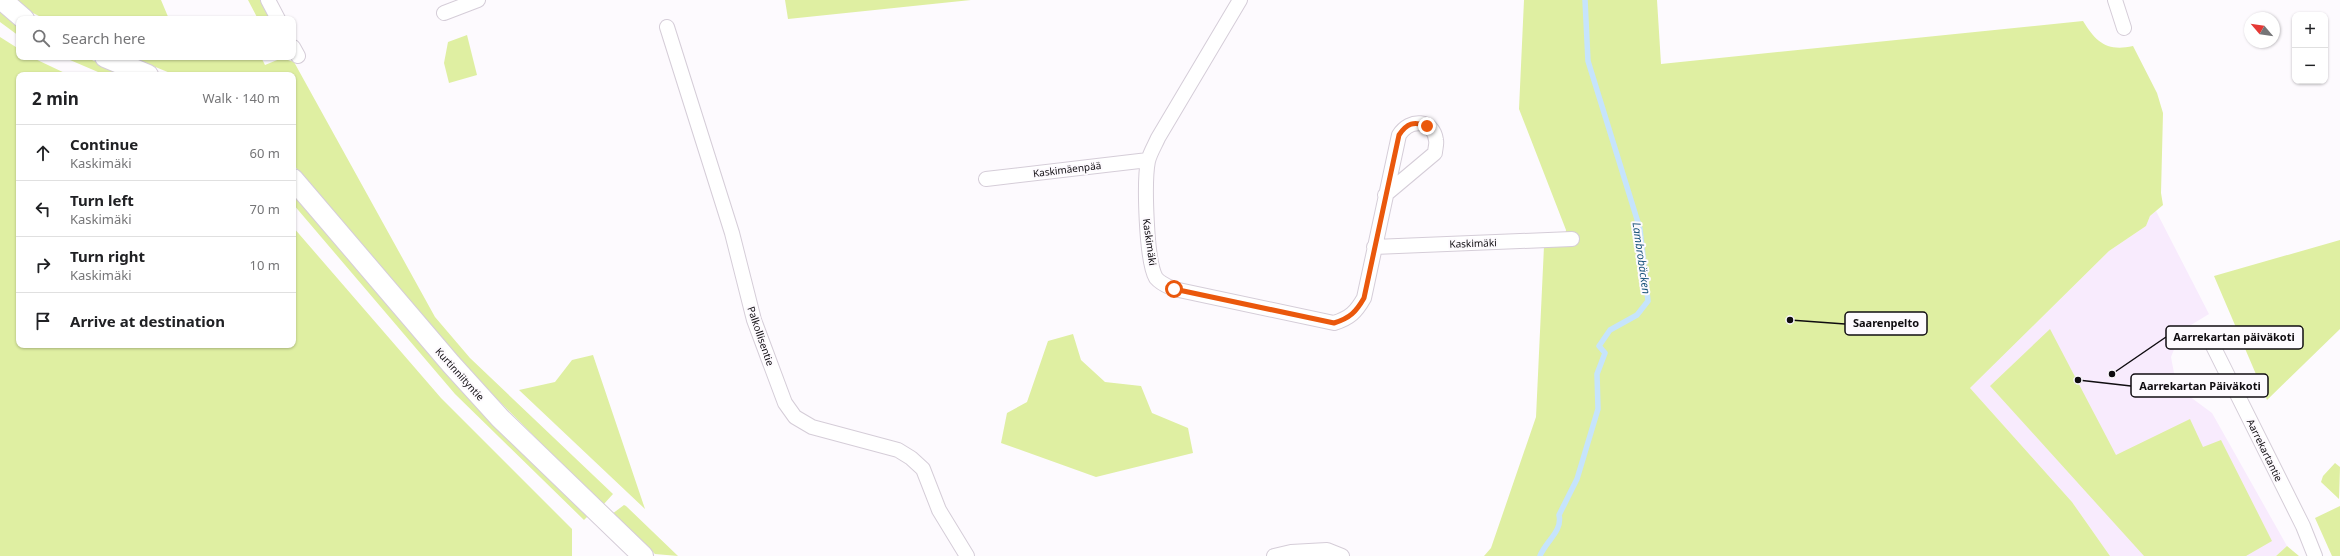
<!DOCTYPE html>
<html lang="en">
<head>
<meta charset="utf-8">
<style>
  body { margin:0; font-family:"Noto Sans",sans-serif; background:#f6f6f6; color:#202124 }
  .controls { position:absolute; right:12px; top:12px; display:grid; overflow:hidden; border-radius:8px; box-shadow:0 1px 3px #0004 }
  .controls button { width:36px; height:36px; display:grid; place-items:center; padding:0; border:0; border-bottom:1px solid #e0e0e0; background:#fff; color:#202124; font:20px sans-serif }
  .compass { position:absolute; left:2244px; top:12px; width:36px; height:36px; border-radius:50%; background:#fff; box-shadow:0 1px 3px #0004; rotate:299deg }
  .stop { position:absolute; width:12px; height:12px; margin:-9px; border:3px solid #ea580c; border-radius:50%; background:#fff }
  .stop.end { background:#ea580c; border-color:#fff; box-shadow:0 1px 4px #0008 }
  .list { margin:0; padding:0; list-style:none }
  h2 { display:flex; justify-content:space-between; align-items:center; height:52px; margin:0; padding:0 16px; font-size:17px }
  h2 small { font-size:13px; font-weight:400; color:#757577 }
  .list li { display:grid; grid-template-columns:26px 1fr auto; gap:12px; align-items:center; box-sizing:border-box; height:56px; padding:0 16px; border-top:1px solid #e0e0e0 }
  .list b { display:block; font-size:15px; white-space:nowrap }
  .list p { margin:0; font-size:13px; white-space:nowrap; color:#757577 }
  .list em { font-size:13px; font-style:normal; color:#757577 }
  .icon { flex:none; width:22px; height:22px; fill:none; stroke:currentColor; stroke-width:2; stroke-linecap:round; stroke-linejoin:round }
  .map { position:relative; flex:none; width:2340px; height:556px; overflow:hidden }
  .search { position:absolute; background:#fff; box-shadow:0 1px 3px #0004; left:16px; top:16px; width:280px; height:44px; display:flex; align-items:center; gap:10px; box-sizing:border-box; padding:0 14px; border-radius:8px; color:#757577; font-size:15px }
  .panel { position:absolute; background:#fff; box-shadow:0 1px 3px #0004; left:16px; top:72px; width:280px; height:276px; border-radius:8px }
  .map>svg:first-child { display:block }
  .built { fill:#f8ebfd }
  .green { fill:#dfefa2 }
  .lines { fill:none; stroke-linecap:round; stroke-linejoin:round }
  .stream { stroke:#c6e4fc; stroke-width:5.5 }
  .street-casing { stroke:#d5cdd8; stroke-width:16 }
  .secondary-casing { stroke:#d5cdd8; stroke-width:22 }
  .street { stroke:#fff; stroke-width:14 }
  .secondary { stroke:#fff; stroke-width:20 }
  .route { stroke:#ea580c; stroke-width:5 }
  .labels { text-anchor:middle; dominant-baseline:central; stroke-width:4; stroke-linejoin:round; paint-order:stroke }
  .street-label { font-size:10px; fill:#0f0c10; stroke:#fdfafe }
  .water-label { font-size:11px; font-style:italic; fill:#1a547b; stroke:#fdfafe }
  .leader { fill:none; stroke:#0f0c10; stroke-width:1.5 }
  .callout-dot { fill:#0f0c10; stroke:#fdfafe; stroke-width:1.5 }
  .callout { fill:#fdfafe; stroke:#0f0c10; stroke-width:1.5 }
  .callout-label { font-size:11px; text-anchor:middle; font-weight:bold; fill:#0f0c10 }
</style>
</head>
<body>
<div class="map">
<svg width="2340" height="556" viewBox="0 0 2340 556">
  <rect width="100%" height="100%" fill="#fdfafe"/>
  <path class="built" d="M 2156,211 L 2209,314 L 2191,325 L 2177,342 L 2171,357 L 2174,373 L 2189,396 L 2212,413 L 2287,546 L 2276,556 L 2110,556 L 2072,502 L 1970,388 L 2109,251 L 2146,226 L 2150,216 Z"/>
  <path class="green" d="M 16,0 L 161,0 L 169,19 L 45,19 L 31,12 Z
    M 248,0 L 261,0 L 271,19 L 258,19 Z
    M 785,0 L 971,0 L 788,19 Z
    M 1524,0 L 1657,0 L 1661,64 L 2083,21 C 2096,42 2107,52 2133,46 L 2157,93 L 2163,113 L 2161,193 L 2163,205 L 2150,216 L 2146,226 L 2109,251 L 1970,388 L 2072,502 L 2110,556 L 1484,556 L 1491,548 L 1536,417 L 1544,246 L 1564,245 L 1566,230 L 1519,109 Z
    M 0,10 L 19,26 L 19,36 L 0,22 Z
    M 467,35 L 477,75 L 449,83 L 444,63 L 448,42 Z
    M 0,37 L 19,49 L 19,57 L 31,57 L 69,75 L 19,75 L 19,345 L 293,345 L 293,227 L 441,398 L 572,529 L 572,556 L 0,556 Z
    M 63,57 L 85,57 L 127,75 L 105,75 Z
    M 131,57 L 261,57 L 265,65 L 282,58 L 294,62 L 435,317 L 470,358 L 613,494 L 603,505 L 464,366 L 293,164 L 293,75 L 175,75 Z
    M 293,193 L 588,516 L 584,520 L 455,394 L 293,204 Z
    M 2340,240 L 2340,329 L 2267,400 L 2214,276 Z
    M 2050,329 L 2116,455 L 2190,419 L 2203,447 L 2221,440 L 2272,541 L 2246,556 L 2144,556 L 1990,386 Z
    M 1073,334 L 1081,360 L 1105,382 L 1141,386 L 1152,413 L 1188,428 L 1193,453 L 1096,477 L 1001,443 L 1007,413 L 1027,402 L 1048,341 Z
    M 593,355 L 645,509 L 519,390 L 555,382 L 572,360 Z
    M 2335,463 L 2340,467 L 2339,499 L 2321,482 L 2323,476 Z
    M 624,505 L 626,506 L 678,556 L 655,554 L 612,514 Z
    M 2340,506 L 2340,556 L 2332,556 L 2315,518 Z
    M 2287,546 L 2299,556 L 2276,556 Z"/>
  <g class="lines">
    <path class="stream" d="M 1540,556 C 1545,542 1563,531 1559,515 L 1577,479 L 1598,409 L 1597,374 L 1605,353 L 1599,346 L 1610,330 L 1637,315 L 1648,301 L 1640,229 L 1588,61 L 1585,0"/>
    <defs>
      <path id="street" d="M 268,0 L 278,19
        M 1240,0 L 1158,138 C 1155,145 1150,153 1148,161 C 1144,181 1146,261 1156,278 C 1161,284 1167,286 1174,289 L 1334,323 C 1350,318 1356,312 1364,298 L 1399,135 C 1410,118 1433,119 1436,140 C 1437,144 1435,149 1435,153 L 1385,195
        M 2115,0 L 2124,28
        M 444,13 L 478,0
        M 667,27 L 732,233 L 754,320 L 785,403 L 795,417 L 812,427 L 898,450 L 911,458 L 923,469 L 939,510 L 967,556
        M 293,47 L 298,56
        M 986,179 L 1148,160
        M 1374,247 L 1572,239
        M 2213,346 L 2303,526 L 2315,556
        M 1274,556 L 1291,552 L 1327,550 L 1342,556"/>
      <path id="secondary" d="M 2,0 L 24,19
        M 105,57 L 148,75
        M 293,179 L 451,364 L 500,418 L 643,556"/>
    </defs>
    <use href="#street" class="street-casing"/>
    <use href="#secondary" class="secondary-casing"/>
    <use href="#street" class="street"/>
    <use href="#secondary" class="secondary"/>
  </g>
  <g class="lines">
    <path class="route" d="M 1174,289 L 1334,323 C 1350,318 1356,312 1364,298 L 1399,135 C 1407,123 1414,121 1427,126"/>
  </g>
  <g class="labels">
    <g class="street-label">
      <text transform="translate(1067 169) rotate(-7)">Kaskimäenpää</text>
      <text transform="translate(1150 242) rotate(82)">Kaskimäki</text>
      <text transform="translate(1473 243) rotate(-2)">Kaskimäki</text>
      <text transform="translate(761 336) rotate(71)">Palkollisentie</text>
      <text transform="translate(460 374) rotate(48)">Kurtinniityntie</text>
      <text transform="translate(2265 450) rotate(64)">Aarrekartantie</text>
    </g>
    <g class="water-label">
      <text transform="translate(1642 258) rotate(82)">Lambrobäcken</text>
    </g>
  </g>
  <path class="leader" d="M1790 320L1845 324M2112 374L2166 337M2078 380L2131 386"/>
  <g class="callout-dot">
    <circle cx="1790" cy="320" r="4"/>
    <circle cx="2112" cy="374" r="4"/>
    <circle cx="2078" cy="380" r="4"/>
  </g>
  <g class="callout">
    <rect x="1845" y="312" width="82" height="23" rx="4"/>
    <rect x="2166" y="326" width="137" height="23" rx="4"/>
    <rect x="2131" y="374" width="137" height="23" rx="4"/>
  </g>
  <g class="callout-label">
    <text x="1886" y="327">Saarenpelto</text>
    <text x="2234" y="341">Aarrekartan päiväkoti</text>
    <text x="2200" y="390">Aarrekartan Päiväkoti</text>
  </g>
</svg>
<div class="controls">
<button>+</button>
<button>−</button>
</div>
<svg class="compass" viewBox="-18 -18 36 36"><path d="M0-13l5 13h-10z" fill="#e53935"/><path d="M0 13l5-13h-10z" fill="#757577"/></svg>
<div class="stop" style="left:1174px;top:289px"></div>
<div class="stop end" style="left:1427px;top:126px"></div>
<div class="search"><svg class="icon" aria-label="search" viewBox="0 0 24 24"><circle cx="10" cy="10" r="6"/><path d="M15 15l6 6"/></svg>Search here</div>
<section class="panel">
<h2>2 min<small>Walk · 140 m</small></h2>
<ul class="list">
<li><svg class="icon" aria-label="ahead" viewBox="0 0 24 24"><path d="M12 20V5M6 11l6-6 6 6"/></svg><div><b>Continue</b><p>Kaskimäki</p></div><em>60 m</em></li>
<li><svg class="icon" aria-label="left" viewBox="0 0 24 24"><path d="M17 20v-9H6M10 6l-5 5 5 5"/></svg><div><b>Turn left</b><p>Kaskimäki</p></div><em>70 m</em></li>
<li><svg class="icon" aria-label="right" viewBox="0 0 24 24"><path d="M7 20v-9h11M14 6l5 5-5 5"/></svg><div><b>Turn right</b><p>Kaskimäki</p></div><em>10 m</em></li>
<li><svg class="icon" aria-label="arrive" viewBox="0 0 24 24"><path d="M6 21V4h12l-3 4 3 4H6"/></svg><div><b>Arrive at destination</b></div></li>
</ul>
</section>
</div>
</body>
</html>
